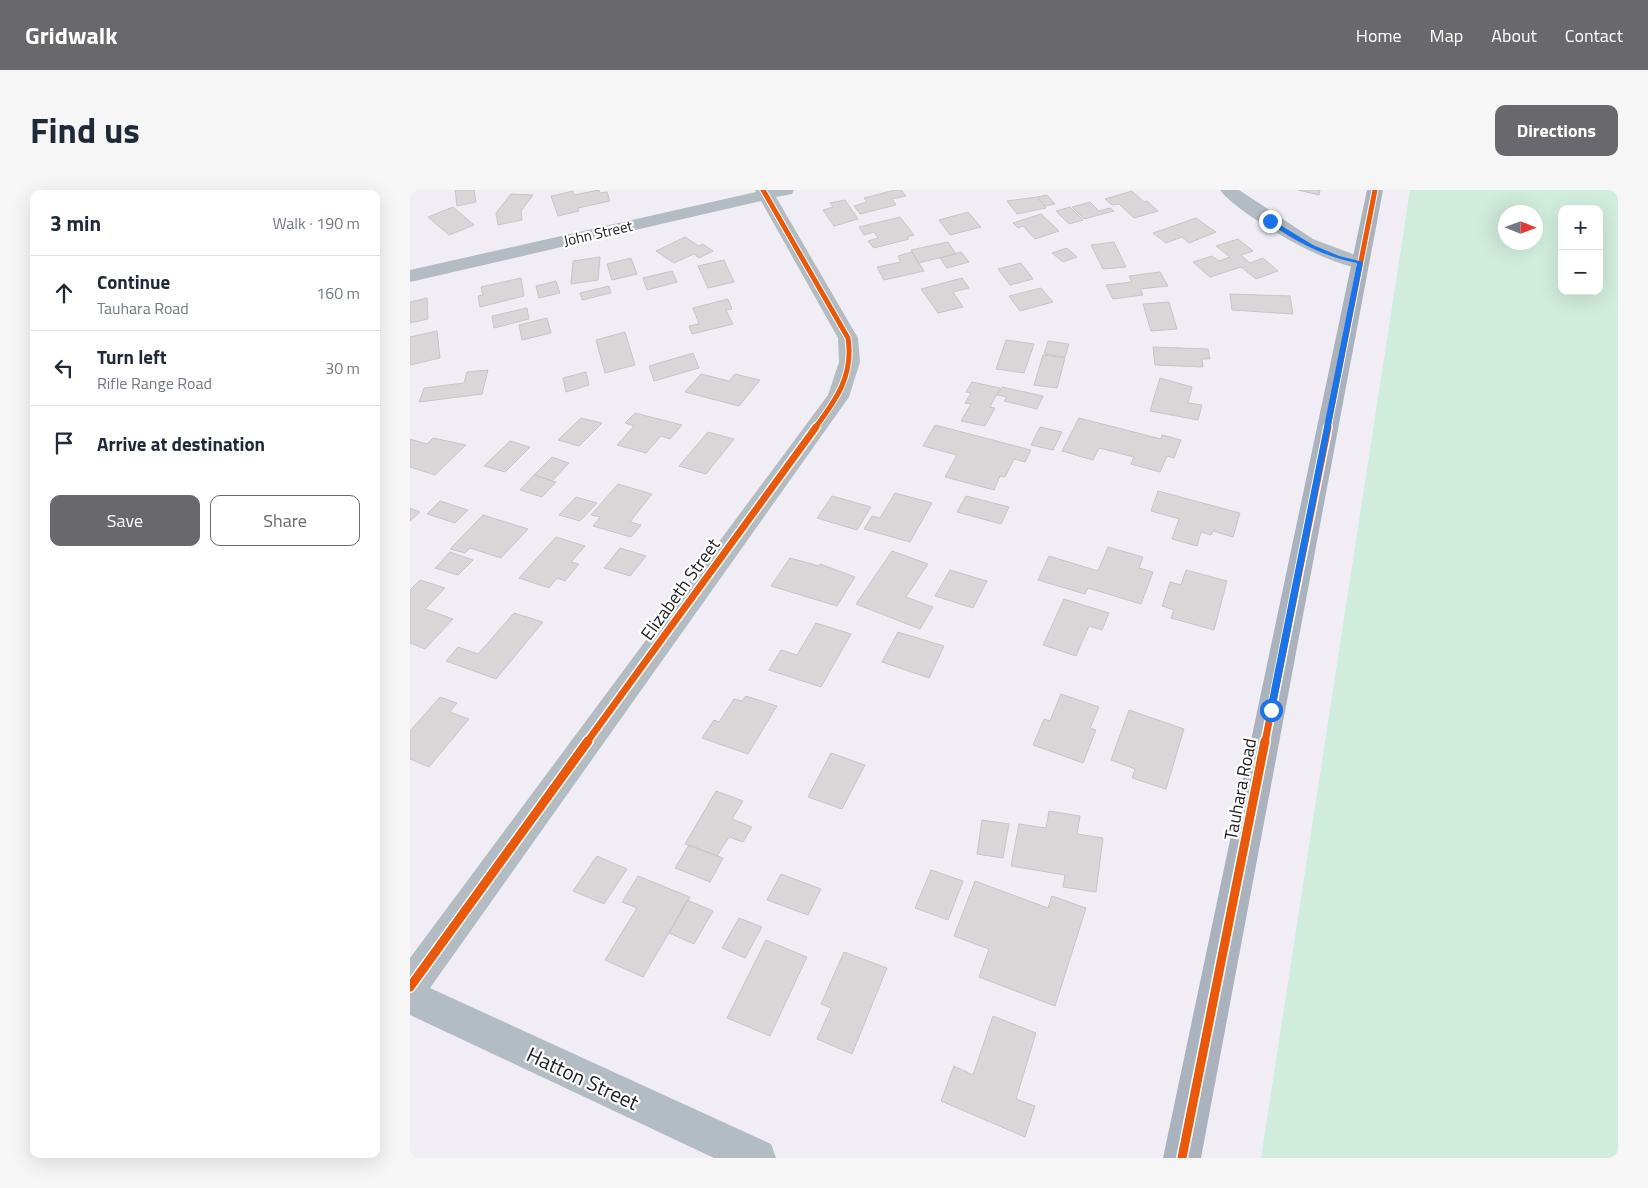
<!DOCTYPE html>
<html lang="en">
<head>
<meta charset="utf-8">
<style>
  body { margin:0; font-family:"Titillium Web",sans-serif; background:#f6f6f7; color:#1f2937 }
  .controls { position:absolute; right:15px; top:15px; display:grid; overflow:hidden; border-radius:10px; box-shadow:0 5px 20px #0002 }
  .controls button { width:45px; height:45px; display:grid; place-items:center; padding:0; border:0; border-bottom:1px solid #e0e1e3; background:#fff; color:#1f2937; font:25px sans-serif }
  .compass { position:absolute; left:1088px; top:15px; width:45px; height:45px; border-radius:50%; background:#fff; box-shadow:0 5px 20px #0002; rotate:91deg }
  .stop { position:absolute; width:15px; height:15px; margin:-11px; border:4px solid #1a73e8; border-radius:50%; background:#fff }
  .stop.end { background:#1a73e8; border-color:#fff; box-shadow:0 1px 5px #0008 }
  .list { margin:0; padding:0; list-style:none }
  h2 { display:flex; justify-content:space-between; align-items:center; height:65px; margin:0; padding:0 20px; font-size:21px }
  h2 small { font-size:16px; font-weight:400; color:#747a83 }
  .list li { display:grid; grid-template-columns:32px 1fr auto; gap:15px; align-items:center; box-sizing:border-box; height:75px; padding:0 20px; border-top:1px solid #e0e1e3 }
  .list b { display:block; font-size:19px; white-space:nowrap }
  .list p { margin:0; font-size:16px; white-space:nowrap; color:#747a83 }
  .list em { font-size:16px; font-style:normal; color:#747a83 }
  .actions { display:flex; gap:10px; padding:15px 20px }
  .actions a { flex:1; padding:11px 0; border:1px solid #69686d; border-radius:10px; text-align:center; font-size:18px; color:#69686d }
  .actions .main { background:#69686d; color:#fff }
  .icon { flex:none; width:28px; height:28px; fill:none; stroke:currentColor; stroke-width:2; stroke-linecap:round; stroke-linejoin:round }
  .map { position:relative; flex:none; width:1208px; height:968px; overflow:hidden; border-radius:10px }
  header { display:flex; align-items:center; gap:30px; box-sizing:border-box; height:70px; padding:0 25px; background:#69686d; color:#fff }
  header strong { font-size:24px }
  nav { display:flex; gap:28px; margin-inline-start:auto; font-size:18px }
  .intro { display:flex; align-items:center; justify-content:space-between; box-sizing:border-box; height:120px; padding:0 30px }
  h1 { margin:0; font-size:35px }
  .button { padding:12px 22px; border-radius:10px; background:#69686d; color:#fff; font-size:18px; font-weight:700 }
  main { display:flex; gap:30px; padding:0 30px }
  aside { flex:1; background:#fff; border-radius:10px; box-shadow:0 5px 20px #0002 }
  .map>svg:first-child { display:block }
  .green { fill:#d0ecdd; fill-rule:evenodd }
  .building { fill:#dad6d8; stroke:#c7c5c6 }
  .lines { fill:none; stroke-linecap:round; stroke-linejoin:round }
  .minor { fill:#b3bbc3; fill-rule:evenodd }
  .major { fill:#aab3bd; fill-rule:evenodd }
  .cycleway-far2-casing { stroke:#fff; stroke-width:7 }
  .cycleway-far1-casing { stroke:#fff; stroke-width:10 }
  .cycleway-casing { stroke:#fff; stroke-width:12 }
  .cycleway-far2 { stroke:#e8590c; stroke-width:5 }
  .cycleway-far1 { stroke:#e8590c; stroke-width:7 }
  .cycleway { stroke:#e8590c; stroke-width:9 }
  .route { fill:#1a73e8 }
  .labels { text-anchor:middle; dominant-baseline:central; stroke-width:4.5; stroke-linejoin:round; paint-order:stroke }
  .far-street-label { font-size:15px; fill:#212024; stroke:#fff }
  .street-label { font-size:18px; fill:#212024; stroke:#fff }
  .near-street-label { font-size:21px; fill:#212024; stroke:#fff }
</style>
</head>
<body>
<header>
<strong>Gridwalk</strong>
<nav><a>Home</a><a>Map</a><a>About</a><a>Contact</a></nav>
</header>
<div class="intro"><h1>Find us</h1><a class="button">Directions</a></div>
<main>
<aside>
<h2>3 min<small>Walk · 190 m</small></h2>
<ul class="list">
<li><svg class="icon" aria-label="ahead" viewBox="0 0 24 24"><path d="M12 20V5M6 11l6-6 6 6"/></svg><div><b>Continue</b><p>Tauhara Road</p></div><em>160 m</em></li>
<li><svg class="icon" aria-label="left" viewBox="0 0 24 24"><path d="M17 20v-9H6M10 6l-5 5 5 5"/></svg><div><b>Turn left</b><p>Rifle Range Road</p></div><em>30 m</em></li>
<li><svg class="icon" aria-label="arrive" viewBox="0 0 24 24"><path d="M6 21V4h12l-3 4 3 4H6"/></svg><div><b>Arrive at destination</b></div></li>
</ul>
<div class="actions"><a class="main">Save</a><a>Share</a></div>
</aside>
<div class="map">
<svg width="1208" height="968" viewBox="0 0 1208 968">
  <rect width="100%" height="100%" fill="#f0eef4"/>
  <path class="green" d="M 1000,0 L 1208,0 L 1208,968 L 851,968 ZM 1152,19 L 1189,19 L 1189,101 L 1152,101 ZM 1096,22 L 1126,22 L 1126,52 L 1096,52 Z"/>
  <path class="building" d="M 45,0 L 64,0 L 66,12 L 47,16 Z
    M 189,0 L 190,3 L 197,2 L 200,11 L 168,18 L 169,21 L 148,26 L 141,6 L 163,1 L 164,5 Z
    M 485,0 L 491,0 L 496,6 L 482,9 L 486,15 L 450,24 L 444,16 L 457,12 L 454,8 Z
    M 888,0 L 910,0 L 909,5 Z
    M 722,1 L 734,12 L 737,11 L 748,21 L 724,28 L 709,14 L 702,15 L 695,9 Z
    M 101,4 L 123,5 L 111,21 L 112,30 L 88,35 L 86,23 Z
    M 637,5 L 645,14 L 635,16 L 627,7 Z
    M 627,7 L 636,18 L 607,24 L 597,11 Z
    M 435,10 L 448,29 L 424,36 L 413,20 L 423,17 L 420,13 Z
    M 680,12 L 689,21 L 700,18 L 704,21 L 674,29 L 662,17 Z
    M 43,17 L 64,35 L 39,45 L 18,27 Z
    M 660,17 L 673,30 L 659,34 L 646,21 Z
    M 558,22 L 571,37 L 540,45 L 529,30 Z
    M 631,24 L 649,41 L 625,49 L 613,36 L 608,38 L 603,33 Z
    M 490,27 L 504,45 L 497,47 L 499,49 L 464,58 L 458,51 L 468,48 L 464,42 L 454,45 L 449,37 Z
    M 786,28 L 806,42 L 779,53 L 772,47 L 756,53 L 743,43 Z
    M 275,47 L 289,56 L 293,54 L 303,61 L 289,68 L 284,64 L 264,73 L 246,61 Z
    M 828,49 L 843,61 L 831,65 L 840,73 L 853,68 L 868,81 L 846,89 L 831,77 L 800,87 L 783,72 L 802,66 L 809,71 L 820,67 L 806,56 Z
    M 538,52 L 546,64 L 508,73 L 501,60 Z
    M 704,52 L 716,77 L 693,79 L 681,55 Z
    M 657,58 L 667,67 L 653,72 L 642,63 Z
    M 502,62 L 514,81 L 474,90 L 467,77 L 491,72 L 488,66 Z
    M 551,62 L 559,72 L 537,78 L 530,68 Z
    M 190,67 L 188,90 L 161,94 L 163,71 Z
    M 221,68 L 227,84 L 202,90 L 197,74 Z
    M 314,70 L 324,92 L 298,98 L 288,76 Z
    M 611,73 L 623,89 L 600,95 L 588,79 Z
    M 262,81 L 267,92 L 237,100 L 233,88 Z
    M 750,82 L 758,96 L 730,99 L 733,105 L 703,109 L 696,95 L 722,92 L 719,86 Z
    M 111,88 L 114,106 L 70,117 L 68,106 L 73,105 L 71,97 Z
    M 552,88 L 559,98 L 543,102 L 553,117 L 528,123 L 511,99 Z
    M 146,91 L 150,103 L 129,108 L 126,96 Z
    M 199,96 L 201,103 L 172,110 L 170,103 Z
    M 631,98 L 643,112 L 610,121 L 599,106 Z
    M 820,104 L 880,106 L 883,124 L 822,120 Z
    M 17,108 L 18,129 L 0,133 L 0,112 Z
    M 318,109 L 322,119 L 316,120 L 323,134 L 282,144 L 279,136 L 289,134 L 283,118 Z
    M 759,112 L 767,139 L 741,141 L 733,114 Z
    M 117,118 L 119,129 L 84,138 L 82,126 Z
    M 137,128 L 141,143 L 112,150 L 109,135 Z
    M 27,141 L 30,168 L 0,175 L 0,147 Z
    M 215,142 L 225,175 L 195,183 L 186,150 Z
    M 596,150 L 624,154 L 614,183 L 586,179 Z
    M 638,151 L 659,154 L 655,167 L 634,164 Z
    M 743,157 L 798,159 L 800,169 L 792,169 L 793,177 L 745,175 Z
    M 283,163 L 289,178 L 244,191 L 239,176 Z
    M 633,165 L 655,168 L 647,198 L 624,195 Z
    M 78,180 L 72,204 L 9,212 L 14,198 L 54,193 L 57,182 Z
    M 176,182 L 179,195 L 156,202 L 153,188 Z
    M 291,184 L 319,191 L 325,184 L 350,190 L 329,216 L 275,202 Z
    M 750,188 L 782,197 L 778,213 L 792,215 L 788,230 L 740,221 Z
    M 562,192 L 590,198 L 580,217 L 585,218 L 575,236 L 551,231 L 561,214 L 555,213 L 561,203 L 556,202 Z
    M 592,197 L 633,206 L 627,219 L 594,211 L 597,207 L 587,205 Z
    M 225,223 L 272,235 L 260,249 L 251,246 L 236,263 L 207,255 L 224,236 L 215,233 Z
    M 171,228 L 192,233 L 169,256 L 148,250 Z
    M 669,228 L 751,249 L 752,245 L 771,250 L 764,268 L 757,266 L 750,282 L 721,274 L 724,267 L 689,258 L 683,270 L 652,261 Z
    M 525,235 L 621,260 L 615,272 L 604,269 L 595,287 L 590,286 L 584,300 L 535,287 L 547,265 L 513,256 Z
    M 630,237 L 652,242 L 643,260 L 621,255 Z
    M 298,242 L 324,249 L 296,284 L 269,276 Z
    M 23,248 L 56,255 L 25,285 L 0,277 L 0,249 L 17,254 Z
    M 100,251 L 120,257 L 95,282 L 74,276 Z
    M 142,267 L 159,273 L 142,291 L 124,285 Z
    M 124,285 L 146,292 L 132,307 L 110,300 Z
    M 208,294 L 242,304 L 220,332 L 231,335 L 221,347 L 183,336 L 190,327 L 181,325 Z
    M 748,301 L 830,323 L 823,347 L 803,341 L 801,345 L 791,342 L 787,356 L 762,349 L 769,329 L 741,321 Z
    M 485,303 L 522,313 L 500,352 L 454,339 L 462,326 L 470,328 Z
    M 422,306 L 461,317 L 447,340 L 407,328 Z
    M 556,306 L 599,317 L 591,334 L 547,322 Z
    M 166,307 L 187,313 L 170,331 L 149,325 Z
    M 30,311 L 58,320 L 45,333 L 17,324 Z
    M 0,318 L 10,322 L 0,331 Z
    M 73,325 L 118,339 L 91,368 L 60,358 L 55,363 L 40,359 Z
    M 146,347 L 175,356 L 161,372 L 169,374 L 155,391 L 147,388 L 139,398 L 109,388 Z
    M 698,357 L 733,367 L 729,378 L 743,382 L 731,414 L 678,398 L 675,404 L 628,390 L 639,366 L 688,381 Z
    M 210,358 L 236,366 L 220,386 L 194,378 Z
    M 482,361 L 518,374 L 496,407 L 523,417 L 510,439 L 446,414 Z
    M 40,362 L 63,370 L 48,385 L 25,378 Z
    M 380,368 L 409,376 L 410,374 L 445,387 L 427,416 L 361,396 Z
    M 540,380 L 577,391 L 563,418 L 525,406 Z
    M 776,380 L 817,391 L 804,440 L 761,428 L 764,420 L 752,416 L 760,392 L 771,395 Z
    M 10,390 L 35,398 L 15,419 L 43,429 L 15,459 L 0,453 L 0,400 Z
    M 654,409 L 699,423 L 692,440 L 679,436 L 666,466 L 633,455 Z
    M 104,423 L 133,432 L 86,489 L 36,471 L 48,457 L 68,464 Z
    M 406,433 L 441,444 L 411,497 L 359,480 L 371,460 L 387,465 Z
    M 488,442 L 534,456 L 519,488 L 472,472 Z
    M 651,504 L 689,517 L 680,538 L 686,540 L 673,573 L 623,555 L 634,529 L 640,531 Z
    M 336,506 L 367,516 L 338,564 L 292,548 L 304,530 L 309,532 L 324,509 L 332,511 Z
    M 30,507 L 47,513 L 40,522 L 59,529 L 19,577 L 0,569 L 0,541 Z
    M 719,520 L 774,539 L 756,599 L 722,588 L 725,579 L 701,570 Z
    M 421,563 L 455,575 L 432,619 L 398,607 Z
    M 306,601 L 333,611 L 322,629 L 342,637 L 333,652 L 319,647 L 307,666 L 275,654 Z
    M 639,621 L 670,626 L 667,644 L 693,648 L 686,702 L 653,697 L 655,685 L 601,676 L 609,634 L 636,638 Z
    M 572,630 L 599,634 L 593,668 L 567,664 Z
    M 279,655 L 313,668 L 300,692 L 265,678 Z
    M 187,666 L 217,679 L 194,714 L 163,701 Z
    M 521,680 L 553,691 L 538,730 L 505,718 Z
    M 371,684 L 411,699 L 398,725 L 357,710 Z
    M 228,686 L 280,707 L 233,787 L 195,770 L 227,718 L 212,712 Z
    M 565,691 L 638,718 L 642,706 L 676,718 L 645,816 L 569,787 L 579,759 L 544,746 Z
    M 277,710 L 303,721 L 284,754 L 259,743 Z
    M 329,728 L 352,737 L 335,768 L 312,758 Z
    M 356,750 L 397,767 L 360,846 L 317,828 Z
    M 434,762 L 477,778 L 442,864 L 407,849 L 421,818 L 411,814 Z
    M 583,826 L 626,843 L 606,909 L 625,916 L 615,947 L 531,911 L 544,876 L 563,885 Z"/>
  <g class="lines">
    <path class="minor" d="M 345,0 L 384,0 L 382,4 L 366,7 L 448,148 L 450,172 L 439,207 L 20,798 L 361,954 L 366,968 L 304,968 L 0,825 L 0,768 L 418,205 L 429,172 L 428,148 L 351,11 L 0,92 L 0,80 L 346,2 Z
      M 810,0 L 829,0 L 903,49 L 956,69 L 959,73 L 956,77 C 929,84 826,23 810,0 Z"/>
    <path class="major" d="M 957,0 L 973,0 L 791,968 L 753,968 Z"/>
    <defs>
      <path id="cycleway-far2" d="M 353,0 L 438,148 C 444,185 426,210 405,238
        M 918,238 L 965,0"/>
      <path id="cycleway-far1" d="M 177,552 L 406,237
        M 855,552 L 918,237"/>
      <path id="cycleway" d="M 0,797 L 178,551
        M 772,968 L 855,551"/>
    </defs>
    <use href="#cycleway-far2" class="cycleway-far2-casing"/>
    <use href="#cycleway-far1" class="cycleway-far1-casing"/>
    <use href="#cycleway" class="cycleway-casing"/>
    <use href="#cycleway-far2" class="cycleway-far2"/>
    <use href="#cycleway-far1" class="cycleway-far1"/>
    <use href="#cycleway" class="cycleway"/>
  </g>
  <path class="route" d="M 862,30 L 903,55 L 929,66 L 953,72 L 865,520 L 861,524 L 857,520 L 947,73 C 915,67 883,51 857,31 Z"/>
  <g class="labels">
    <g class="far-street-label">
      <text transform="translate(188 43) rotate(-13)">John Street</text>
    </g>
    <g class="street-label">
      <text transform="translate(270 399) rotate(-54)">Elizabeth Street</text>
      <text transform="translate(830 599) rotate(-79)">Tauhara Road</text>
    </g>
    <g class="near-street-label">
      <text transform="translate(173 888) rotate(25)">Hatton Street</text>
    </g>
  </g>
</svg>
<div class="controls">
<button>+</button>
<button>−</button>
</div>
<svg class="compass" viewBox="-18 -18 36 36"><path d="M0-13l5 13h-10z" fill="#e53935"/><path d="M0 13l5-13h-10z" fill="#747a83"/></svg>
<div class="stop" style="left:861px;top:520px"></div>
<div class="stop end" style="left:860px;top:31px"></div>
</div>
</main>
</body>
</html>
